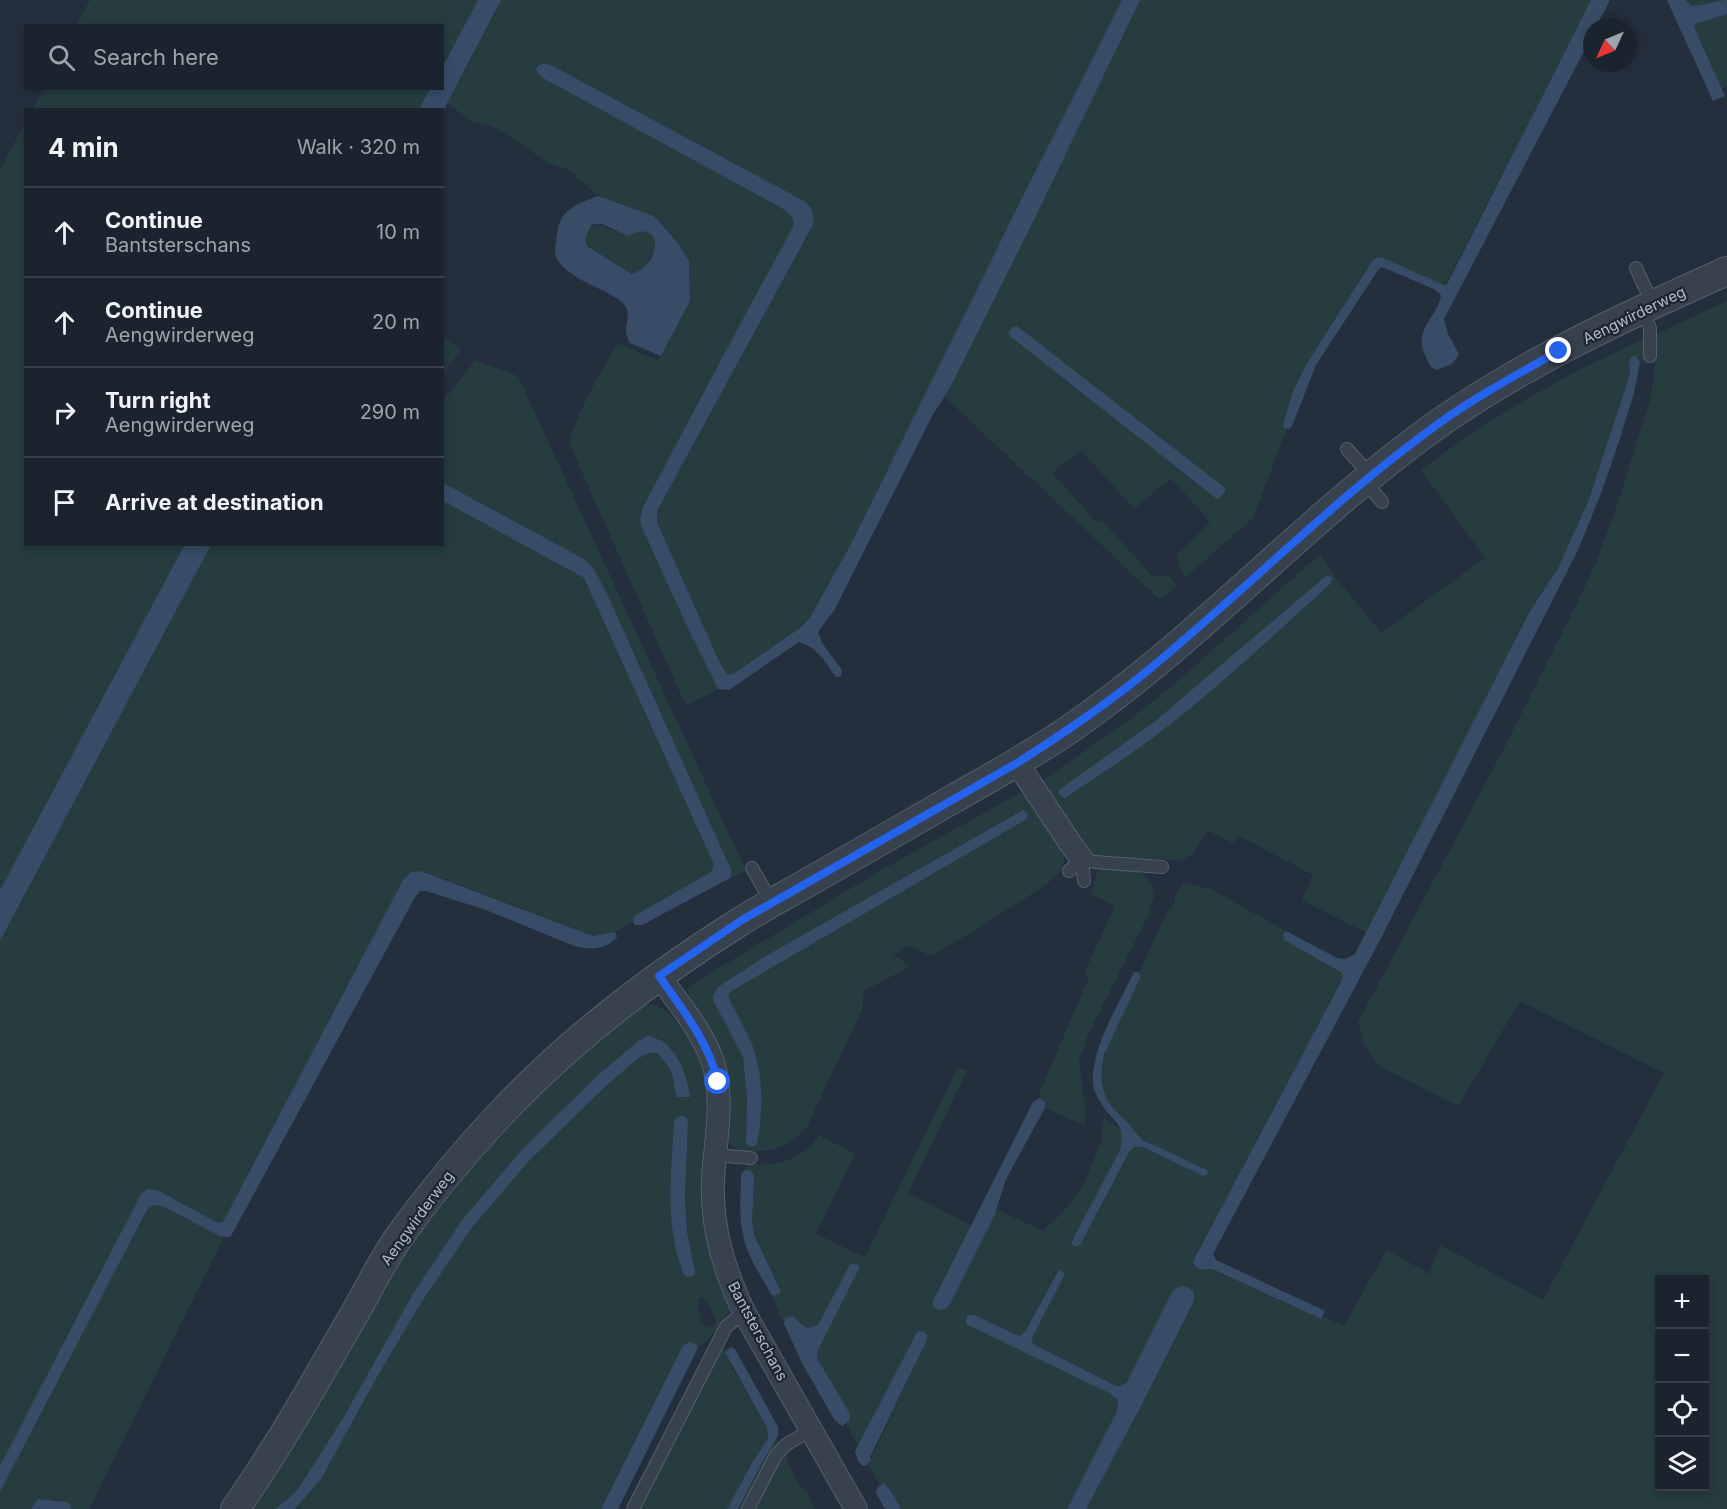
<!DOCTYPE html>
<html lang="en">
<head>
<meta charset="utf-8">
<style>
  body { margin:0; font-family:Inter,sans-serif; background:#282f3a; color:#f1f3f6 }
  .controls { position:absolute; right:18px; bottom:18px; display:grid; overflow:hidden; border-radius:0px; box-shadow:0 3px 9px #0003 }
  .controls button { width:54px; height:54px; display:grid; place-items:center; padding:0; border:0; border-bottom:2px solid #39404a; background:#1b232e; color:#f1f3f6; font:30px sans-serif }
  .compass { position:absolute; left:1583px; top:18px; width:54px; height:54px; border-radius:50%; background:#1b232e; box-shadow:0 3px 9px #0003; rotate:226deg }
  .stop { position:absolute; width:18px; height:18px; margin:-14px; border:4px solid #2563eb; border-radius:50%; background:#fff }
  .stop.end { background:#2563eb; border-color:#fff; box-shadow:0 2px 6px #0008 }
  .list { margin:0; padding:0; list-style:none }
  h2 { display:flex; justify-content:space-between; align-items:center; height:78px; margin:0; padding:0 24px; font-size:26px }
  h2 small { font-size:20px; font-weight:400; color:#a0a4aa }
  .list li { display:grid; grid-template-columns:39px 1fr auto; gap:18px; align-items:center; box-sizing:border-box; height:90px; padding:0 24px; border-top:2px solid #39404a }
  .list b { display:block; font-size:22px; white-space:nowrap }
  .list p { margin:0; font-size:20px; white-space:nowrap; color:#a0a4aa }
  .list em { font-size:20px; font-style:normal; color:#a0a4aa }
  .icon { flex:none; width:33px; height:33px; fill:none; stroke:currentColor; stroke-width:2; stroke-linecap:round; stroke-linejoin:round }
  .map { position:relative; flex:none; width:1727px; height:1509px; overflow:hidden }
  .search { position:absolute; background:#1b232e; box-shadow:0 3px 9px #0003; left:24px; top:24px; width:420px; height:66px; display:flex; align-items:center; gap:15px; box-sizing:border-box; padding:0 21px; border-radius:0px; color:#a0a4aa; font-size:22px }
  .panel { position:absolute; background:#1b232e; box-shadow:0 3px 9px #0003; left:24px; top:108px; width:420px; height:438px; border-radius:0px }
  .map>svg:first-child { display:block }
  .green { fill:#263c3f; fill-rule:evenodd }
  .water { fill:#394c67; fill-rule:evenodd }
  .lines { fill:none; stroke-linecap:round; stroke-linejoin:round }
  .service-casing { stroke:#565f6c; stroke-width:14 }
  .minor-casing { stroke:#565f6c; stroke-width:24 }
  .tertiary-casing { stroke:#565f6c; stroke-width:30 }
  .service { stroke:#38414e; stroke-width:12 }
  .minor { stroke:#38414e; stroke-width:22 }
  .tertiary { stroke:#38414e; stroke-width:28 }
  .route { stroke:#2563eb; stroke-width:8 }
  .labels { text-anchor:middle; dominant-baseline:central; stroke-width:4.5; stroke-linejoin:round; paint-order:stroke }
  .street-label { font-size:15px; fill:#b4bcc9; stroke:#1d2633 }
</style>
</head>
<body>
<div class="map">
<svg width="1727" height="1509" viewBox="0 0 1727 1509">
  <rect width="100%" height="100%" fill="#242f3e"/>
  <path class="green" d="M 90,0 L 478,0 L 443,66 L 442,26 L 76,25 Z
    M 501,0 L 1122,0 L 1022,198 L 851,544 L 810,618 L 800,628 L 736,672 L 730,675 L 727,674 L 720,663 L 657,522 L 657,511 L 814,224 L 812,209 L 806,202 L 553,66 L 541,77 L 778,206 C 786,211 794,215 794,225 L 640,519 L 642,528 L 691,635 L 718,689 L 686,706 L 569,443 C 580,407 598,375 618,343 L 658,361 L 690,301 L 689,261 L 671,234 L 654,216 L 598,196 L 569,170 L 548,163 L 508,135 L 491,126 L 473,122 L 447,103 Z
    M 1140,0 L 1591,0 L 1445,286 L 1383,258 L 1377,257 L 1373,260 L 1307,363 L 1293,391 L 1283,425 L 1287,428 L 1253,518 L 1186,577 L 1181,571 L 1176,556 L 1210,522 L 1171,478 L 1134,509 L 1081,450 L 1052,473 L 1097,523 L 1102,520 L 1152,576 L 1169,576 L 1177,585 L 1160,600 L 945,397 L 950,388 L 1037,214 ZM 1017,326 L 1217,499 L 1011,337 L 1009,333 L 1013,327 Z
    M 1686,0 L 1720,0 L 1699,6 L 1691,6 Z
    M 1727,14 L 1727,86 L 1721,88 L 1694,27 L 1695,24 Z
    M 43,89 L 430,89 L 419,109 L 32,110 Z
    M 25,122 L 26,544 L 185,545 L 0,890 L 0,170 Z
    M 592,224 C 605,225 604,228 614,231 C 626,234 652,224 656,242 C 657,247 655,251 652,255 C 645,265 643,269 632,274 L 587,246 L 585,238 Z
    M 1727,301 L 1727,1509 L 1086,1509 L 1140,1408 L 1194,1301 L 1173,1290 L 1127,1382 L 1120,1386 L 1116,1386 L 1033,1344 L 1032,1338 L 1065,1274 L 1059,1269 L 1057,1271 L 1025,1332 L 1019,1336 L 974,1315 L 967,1324 L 1109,1393 L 1118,1400 L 1117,1411 L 1067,1509 L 901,1509 L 890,1490 L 884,1483 L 880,1485 L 868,1464 L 927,1340 L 927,1335 L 917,1332 L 858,1445 L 846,1424 L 849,1421 L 849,1414 L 817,1358 L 818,1350 L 858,1270 L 850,1264 L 818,1325 L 810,1328 L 785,1318 L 784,1324 L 771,1294 L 775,1296 L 781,1290 L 754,1235 L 745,1170 L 746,1165 C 774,1166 803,1161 819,1135 L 855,1154 L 816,1234 L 865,1257 L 958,1067 L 967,1071 L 908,1193 L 971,1225 L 932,1303 L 994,1217 L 996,1209 L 1043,1231 L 1064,1211 L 1082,1188 L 1101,1142 L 1103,1117 L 1120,1129 L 1122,1137 L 1120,1150 L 1075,1235 L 1072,1245 L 1076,1247 L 1129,1152 C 1134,1146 1137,1146 1145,1148 L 1203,1176 L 1206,1175 L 1136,1135 C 1128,1123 1116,1114 1109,1103 C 1087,1065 1124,1011 1141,976 L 1139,973 L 1167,912 L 1175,903 L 1174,896 L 1184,883 L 1211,889 L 1286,931 L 1283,934 L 1284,940 L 1343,974 L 1343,978 L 1193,1260 L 1207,1270 L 1211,1269 L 1320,1319 L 1322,1316 L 1344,1326 L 1387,1249 L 1429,1274 L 1440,1245 L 1543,1300 L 1664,1073 L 1520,1001 L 1458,1106 L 1379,1066 L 1365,1046 L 1358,1022 L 1500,756 L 1579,599 L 1597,560 L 1618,502 L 1651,397 L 1656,356 L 1656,334 ZM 1660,1280 L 1704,1280 L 1704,1486 L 1660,1486 Z
    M 443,336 L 461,349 L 443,375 Z
    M 1643,339 L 1643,357 L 1639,368 L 1640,362 L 1629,361 L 1630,374 L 1588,502 L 1557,570 L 1530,611 L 1367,933 L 1302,900 L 1313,875 L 1238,835 L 1233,843 L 1207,830 L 1193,854 L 1181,860 L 1102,857 L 1085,851 L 1041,785 L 1043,780 L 1121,726 L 1147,706 L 1178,681 L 1320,554 L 1333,574 L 1381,633 L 1485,558 L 1421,470 C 1466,436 1514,405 1564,378 C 1590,364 1617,352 1643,339 ZM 1331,581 L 1270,638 L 1163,730 L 1065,798 L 1059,791 L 1154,722 L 1204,680 Z
    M 475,360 L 518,376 L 746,871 L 730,878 L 732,871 L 729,865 L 609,598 L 594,569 L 586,560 L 443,482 L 443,399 L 463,377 Z
    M 443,501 L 584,578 L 714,866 L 711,872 L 634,916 L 633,922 L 615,932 L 593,936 L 431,874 L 421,871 L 410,872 L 403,880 L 223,1222 L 218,1223 L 147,1189 L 0,1466 L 0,941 L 211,545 L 442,544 Z
    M 1020,793 L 1030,796 L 1064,844 L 1065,856 L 1061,870 L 1053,879 L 1038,890 L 977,929 L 931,956 L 909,946 L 893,955 L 911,966 L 864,991 L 862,1010 L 805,1131 L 785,1145 L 775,1149 L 767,1151 L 738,1151 L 728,1141 L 727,1136 L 714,1037 L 690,998 L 687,989 L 689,986 L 883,869 ZM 1022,810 L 1029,816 L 1027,819 L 730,992 L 727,997 L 761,1125 L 746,1142 L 747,1097 L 743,1057 L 714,1002 L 718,987 L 764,957 Z
    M 1103,867 L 1128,870 L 1142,873 L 1152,883 L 1154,896 L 1147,918 L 1088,1035 L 1079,1061 L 1085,1106 L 1085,1126 L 1045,1108 L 1045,1102 L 1040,1098 L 1039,1094 L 1089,977 L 1084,973 L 1115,906 L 1091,894 L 1097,872 Z
    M 653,1004 L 660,1007 L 670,1014 L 698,1052 L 705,1069 L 707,1092 L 703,1169 L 704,1221 L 708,1243 L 732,1305 C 726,1324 712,1335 698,1348 L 696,1344 L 617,1476 L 601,1509 L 295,1509 L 321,1479 L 377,1377 L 421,1303 L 471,1229 L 527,1163 L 606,1086 L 637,1059 L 649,1053 L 657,1053 C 664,1061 671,1068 673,1078 C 675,1085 674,1091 677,1097 L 667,1046 L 658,1038 L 648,1036 L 638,1041 L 597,1076 L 519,1153 L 462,1220 L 414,1292 L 343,1418 L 298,1489 L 287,1500 L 275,1509 L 254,1509 L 383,1287 L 416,1234 L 447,1191 L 555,1075 L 641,1006 ZM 688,1120 L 685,1197 L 689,1245 L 684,1275 C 664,1227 671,1172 674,1122 ZM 703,1297 L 707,1301 L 716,1320 L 716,1323 L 712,1327 L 706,1326 C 698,1319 698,1310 698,1299 Z
    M 154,1205 L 162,1206 L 224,1237 L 89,1509 L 71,1509 L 71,1506 C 61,1495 45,1500 33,1505 L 31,1509 L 0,1509 L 0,1492 L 148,1208 Z
    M 725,1348 L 731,1365 L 767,1428 L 768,1438 L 752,1463 L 727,1509 L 634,1509 L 716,1350 Z
    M 777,1439 L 788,1459 L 787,1462 L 803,1490 L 806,1491 L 816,1509 L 738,1509 L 759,1468 Z"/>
  <path class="water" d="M 478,0 L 501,0 L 443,111 L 442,110 L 419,109 L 430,89 L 442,88 L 443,66 Z
    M 1122,0 L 1140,0 L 1037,214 L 950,388 L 932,416 L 835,609 L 818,632 L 822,643 L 842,670 L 841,677 L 836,677 C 826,663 817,647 799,642 L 729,690 L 718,689 L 691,635 L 642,528 L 640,519 L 643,507 L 737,330 L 794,225 C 794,215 786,211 778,206 L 541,77 L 536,69 C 541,62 546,64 553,66 L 806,202 L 812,209 L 814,223 L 657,511 L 657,522 L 720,663 L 727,674 L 730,675 L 736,672 L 800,628 L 810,618 L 819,601 L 851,544 L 1022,198 Z
    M 1591,0 L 1610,0 L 1596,27 L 1592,27 L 1592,36 L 1444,319 L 1448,334 L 1459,354 L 1452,364 L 1437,370 L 1431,367 C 1428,361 1423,352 1422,345 C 1419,326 1439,313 1441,295 L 1434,289 L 1382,267 L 1378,270 L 1316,365 L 1292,426 L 1289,429 L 1284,428 L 1283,425 L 1293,391 L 1307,363 L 1373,260 L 1377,257 L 1383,258 L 1446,286 Z
    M 1667,0 L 1686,0 L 1691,6 C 1704,6 1715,0 1727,0 L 1727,14 L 1695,24 L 1694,27 L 1725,96 L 1713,101 Z
    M 598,196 L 654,216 L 678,243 L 689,261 L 690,301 L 661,356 L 630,343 C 628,339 626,334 626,330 C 626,322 630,315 626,307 C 622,300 611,295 604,291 C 589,284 568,275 558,261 C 553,253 556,242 557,234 C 560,209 577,204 598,196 ZM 592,224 L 602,224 L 628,236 C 663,217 664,262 632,274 L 587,246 L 585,238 Z
    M 1017,326 L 1225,488 L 1225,493 L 1217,499 L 1011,337 L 1008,333 L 1013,327 Z
    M 1635,355 L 1640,362 L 1634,393 L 1621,435 L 1602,491 L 1578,550 L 1380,940 L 1213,1254 L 1216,1260 L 1325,1311 L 1321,1319 L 1212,1269 C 1203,1270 1195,1270 1193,1261 L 1343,978 L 1342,973 L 1284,940 L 1283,934 L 1286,931 L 1337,958 L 1345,959 L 1355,954 L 1530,611 L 1557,570 L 1588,502 L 1630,374 L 1629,361 L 1632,357 Z
    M 442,482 L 586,560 L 594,569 L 609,598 L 729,865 L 732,871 L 730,878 L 642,925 L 635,925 L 633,922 L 634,916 L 711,872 L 714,865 L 584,578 L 443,501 Z
    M 185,544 L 211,545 L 0,941 L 0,890 Z
    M 1327,575 L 1333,578 L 1329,585 C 1275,634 1221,685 1163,730 C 1132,754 1098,776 1065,798 L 1062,797 L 1059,794 L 1059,790 L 1154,722 Z
    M 1023,810 L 1028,814 L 1027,819 L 730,992 L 728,997 C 736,1013 746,1030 753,1047 C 764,1078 763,1113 757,1144 L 752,1147 L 749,1146 L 746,1142 L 747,1097 L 743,1057 L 714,1002 L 713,996 L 718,987 L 764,957 Z
    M 421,871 L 593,936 L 615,932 L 617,937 C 606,951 588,950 572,945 L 486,910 L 426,891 L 420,891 L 415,897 L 231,1236 L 228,1237 L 220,1236 L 162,1206 L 154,1205 L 148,1208 L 0,1492 L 0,1466 L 141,1194 L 147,1189 L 159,1191 L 218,1223 L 223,1222 L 403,880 L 411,872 Z
    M 1134,972 L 1138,972 L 1141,976 L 1104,1055 C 1100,1074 1100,1094 1114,1109 C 1118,1114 1123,1118 1128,1123 C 1133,1129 1137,1135 1143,1140 L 1207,1170 L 1208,1173 L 1206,1175 L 1203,1176 L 1145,1148 C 1137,1146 1134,1146 1129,1152 L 1080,1245 L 1076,1247 L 1071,1244 L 1075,1235 L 1120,1150 C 1121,1144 1122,1137 1121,1131 C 1119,1122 1110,1117 1105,1109 C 1101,1104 1096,1095 1094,1089 C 1086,1056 1120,1002 1134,972 Z
    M 648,1036 C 675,1040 687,1073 690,1097 L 677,1097 C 674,1091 675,1085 673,1078 C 671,1068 664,1061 657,1053 L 649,1053 L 637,1059 L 606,1086 L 527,1163 L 471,1229 L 421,1303 L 377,1377 L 321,1479 L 295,1509 L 275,1509 L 287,1500 L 298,1489 L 343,1418 L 414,1292 L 462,1220 L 519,1153 L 553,1119 L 597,1076 L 638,1041 Z
    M 1040,1098 L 1045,1102 L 1045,1108 L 1006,1179 L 994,1217 L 950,1304 L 945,1309 L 939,1310 L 935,1308 L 932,1303 L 1033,1102 Z
    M 680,1116 L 684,1116 L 688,1120 L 685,1197 L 687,1231 L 695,1272 L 693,1276 L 689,1277 L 684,1275 C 664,1227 671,1173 674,1122 L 677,1117 Z
    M 745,1170 L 751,1171 L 754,1176 L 752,1222 L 754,1235 L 781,1291 L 780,1293 L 775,1296 L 771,1294 C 761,1276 749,1259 744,1239 C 738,1219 741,1195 741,1174 Z
    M 850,1264 L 858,1265 L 859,1269 L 818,1350 L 817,1358 L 850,1414 L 849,1421 L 842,1426 L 834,1419 L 803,1365 L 784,1324 L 785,1318 L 793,1316 C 803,1325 804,1331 818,1325 Z
    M 1059,1269 L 1065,1274 L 1032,1338 L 1033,1344 L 1116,1386 L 1120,1386 L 1127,1382 L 1173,1290 C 1181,1285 1186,1285 1194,1292 L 1194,1301 L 1140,1408 L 1086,1509 L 1067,1509 L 1117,1411 L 1118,1400 L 1109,1393 L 966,1324 L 966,1319 L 968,1315 L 974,1315 L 1019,1336 L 1025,1332 Z
    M 922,1331 L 927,1335 L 927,1340 L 870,1457 L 871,1460 L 867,1465 L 863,1466 L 858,1461 L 855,1451 L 917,1332 Z
    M 689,1342 L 696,1344 L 698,1348 L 618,1509 L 601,1509 L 683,1346 Z
    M 731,1347 L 735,1349 L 778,1427 L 778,1436 L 759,1468 L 738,1509 L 727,1509 L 752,1463 L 768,1438 L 767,1428 L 725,1352 Z
    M 884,1483 L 890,1490 L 901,1509 L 885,1509 L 876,1493 L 877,1487 Z
    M 38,1499 L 67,1502 L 71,1506 L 71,1509 L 31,1509 Z"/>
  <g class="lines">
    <defs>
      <path id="service" d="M 1636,268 L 1653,305
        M 1642,310 L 1650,328 L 1650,356
        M 1347,449 L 1371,476
        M 1365,481 L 1382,502
        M 1082,859 L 1095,862 L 1162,867
        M 752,868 L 772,903
        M 1069,871 L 1082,859 L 1084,881
        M 714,1155 L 751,1158
        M 633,1509 L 726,1327 L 744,1312
        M 748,1509 L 776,1455 L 787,1444 L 811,1430"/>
      <path id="minor" d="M 1017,763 L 1072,846 L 1082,859
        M 659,976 C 677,1001 706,1036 714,1066 C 724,1102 715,1142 713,1180 C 711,1228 724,1269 744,1312 L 856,1509"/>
      <path id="tertiary" d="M 235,1509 C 277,1449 313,1386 349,1323 C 366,1295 380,1264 399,1237 C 431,1192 468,1148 506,1108 C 575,1036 654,976 738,923 C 761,908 784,896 807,883 C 856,855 905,827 953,799 C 990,778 1028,757 1064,733 C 1198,642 1306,518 1438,424 C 1527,361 1628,315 1727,271"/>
    </defs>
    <use href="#service" class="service-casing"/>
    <use href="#minor" class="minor-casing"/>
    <use href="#tertiary" class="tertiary-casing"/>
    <use href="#service" class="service"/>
    <use href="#minor" class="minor"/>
    <use href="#tertiary" class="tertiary"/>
  </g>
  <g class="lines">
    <path class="route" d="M 718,1082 C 708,1041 683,1010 659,976 L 742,920 L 1017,763 C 1058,737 1098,710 1136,680 C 1239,597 1331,501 1438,424 C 1477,396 1518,374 1559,351"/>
  </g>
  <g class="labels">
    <g class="street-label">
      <text transform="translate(1634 315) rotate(-26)">Aengwirderweg</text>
      <text transform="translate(417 1218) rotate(-54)">Aengwirderweg</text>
      <text transform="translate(758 1331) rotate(62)">Bantsterschans</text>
    </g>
  </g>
</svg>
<div class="controls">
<button>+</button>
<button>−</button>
<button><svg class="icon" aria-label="locate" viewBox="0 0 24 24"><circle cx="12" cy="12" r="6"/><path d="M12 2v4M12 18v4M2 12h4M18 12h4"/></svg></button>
<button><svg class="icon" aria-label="layers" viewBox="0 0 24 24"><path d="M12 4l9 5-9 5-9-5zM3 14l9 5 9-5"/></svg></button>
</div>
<svg class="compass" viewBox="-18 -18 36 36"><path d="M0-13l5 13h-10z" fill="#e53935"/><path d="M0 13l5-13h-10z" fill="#a0a4aa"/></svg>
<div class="stop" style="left:718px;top:1082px"></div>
<div class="stop end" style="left:1559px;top:351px"></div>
<div class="search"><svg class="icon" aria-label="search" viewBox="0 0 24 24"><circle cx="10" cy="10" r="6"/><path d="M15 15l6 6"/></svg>Search here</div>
<section class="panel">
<h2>4 min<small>Walk · 320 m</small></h2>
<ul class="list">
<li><svg class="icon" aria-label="ahead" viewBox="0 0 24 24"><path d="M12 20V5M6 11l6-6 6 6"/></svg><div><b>Continue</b><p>Bantsterschans</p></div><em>10 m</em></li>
<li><svg class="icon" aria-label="ahead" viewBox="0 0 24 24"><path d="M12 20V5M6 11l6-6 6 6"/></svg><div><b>Continue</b><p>Aengwirderweg</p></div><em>20 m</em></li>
<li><svg class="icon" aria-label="right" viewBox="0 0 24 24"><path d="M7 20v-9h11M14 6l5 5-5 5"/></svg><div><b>Turn right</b><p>Aengwirderweg</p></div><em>290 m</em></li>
<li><svg class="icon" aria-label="arrive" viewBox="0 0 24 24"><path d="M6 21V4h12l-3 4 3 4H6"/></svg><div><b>Arrive at destination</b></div></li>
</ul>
</section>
</div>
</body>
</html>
